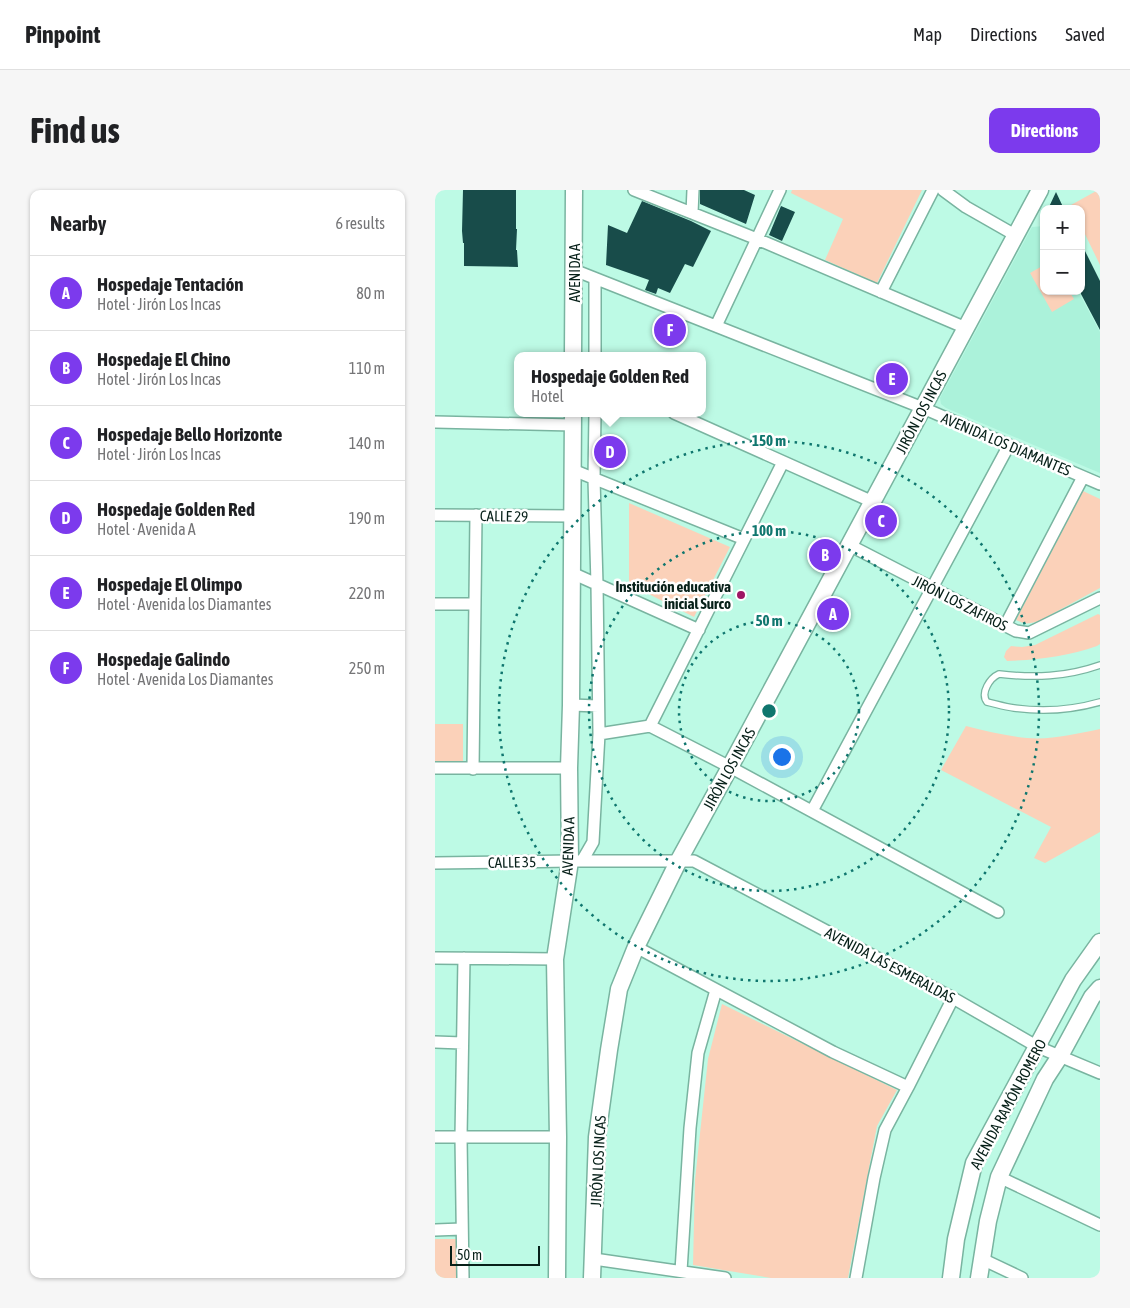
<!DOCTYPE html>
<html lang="en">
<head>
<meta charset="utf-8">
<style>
  body { margin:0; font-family:"Asap Condensed",sans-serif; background:#f6f6f6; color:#202124 }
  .controls { position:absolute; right:15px; top:15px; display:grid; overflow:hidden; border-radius:10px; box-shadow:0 1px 4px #0004 }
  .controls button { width:45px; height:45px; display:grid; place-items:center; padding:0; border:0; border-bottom:1px solid #e0e0e0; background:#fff; color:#202124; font:25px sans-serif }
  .scale { position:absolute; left:15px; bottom:12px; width:90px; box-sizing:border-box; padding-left:5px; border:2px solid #072019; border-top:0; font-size:14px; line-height:18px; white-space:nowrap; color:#072019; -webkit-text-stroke:4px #fff; paint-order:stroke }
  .you { position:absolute; left:346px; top:566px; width:18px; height:18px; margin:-12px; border:4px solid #fff; border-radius:50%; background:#1a73e8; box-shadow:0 0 0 8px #1a73e833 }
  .badge { display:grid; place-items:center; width:32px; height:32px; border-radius:50%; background:#7c3aed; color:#fff; font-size:16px; font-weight:700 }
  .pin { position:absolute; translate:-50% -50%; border:2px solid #fff; box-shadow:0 1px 5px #0006 }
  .popup { position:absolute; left:79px; top:162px; width:192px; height:65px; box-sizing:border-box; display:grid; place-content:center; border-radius:10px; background:#fff; filter:drop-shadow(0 1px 4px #0005); font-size:16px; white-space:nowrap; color:#757577 }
  .popup b { font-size:19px; color:#202124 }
  .popup::after { content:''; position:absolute; left:50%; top:100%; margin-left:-10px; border:10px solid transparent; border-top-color:#fff }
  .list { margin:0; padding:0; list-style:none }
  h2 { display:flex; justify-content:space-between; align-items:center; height:65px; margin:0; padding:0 20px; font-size:21px }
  h2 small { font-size:16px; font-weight:400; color:#757577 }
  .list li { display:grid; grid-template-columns:32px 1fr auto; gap:15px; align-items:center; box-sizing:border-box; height:75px; padding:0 20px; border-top:1px solid #e0e0e0 }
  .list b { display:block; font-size:19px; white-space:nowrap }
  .list p { margin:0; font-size:16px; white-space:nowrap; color:#757577 }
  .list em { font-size:16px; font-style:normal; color:#757577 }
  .map { position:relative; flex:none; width:665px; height:1088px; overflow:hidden; border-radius:10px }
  header { display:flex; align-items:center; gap:30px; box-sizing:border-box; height:70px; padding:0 25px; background:#fff; border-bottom:1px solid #e0e0e0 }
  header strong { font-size:24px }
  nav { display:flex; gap:28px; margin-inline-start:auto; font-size:18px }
  .intro { display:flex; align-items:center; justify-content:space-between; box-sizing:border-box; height:120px; padding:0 30px }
  h1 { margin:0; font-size:35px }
  .button { padding:12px 22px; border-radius:10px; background:#7c3aed; color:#fff; font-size:18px; font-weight:700 }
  main { display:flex; gap:30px; padding:0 30px }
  aside { flex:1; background:#fff; border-radius:10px; box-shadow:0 1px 4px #0004 }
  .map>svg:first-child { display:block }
  .built { fill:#abf2da }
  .green { fill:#fbd1b9 }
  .building { fill:#184c4a }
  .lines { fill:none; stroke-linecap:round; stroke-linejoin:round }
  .lane-casing { stroke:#79b4a0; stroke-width:8 }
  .street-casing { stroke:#79b4a0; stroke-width:14 }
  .secondary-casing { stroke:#79b4a0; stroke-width:19 }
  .lane { stroke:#fff; stroke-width:5.5 }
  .street { stroke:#fff; stroke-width:11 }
  .secondary { stroke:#fff; stroke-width:16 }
  .ring { fill:none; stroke:#0f766e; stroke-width:2.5; stroke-dasharray:2.5 5 }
  .poi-dot { fill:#9e1765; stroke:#fff; stroke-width:2 }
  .labels { text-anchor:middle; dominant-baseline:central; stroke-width:5; stroke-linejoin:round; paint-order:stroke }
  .street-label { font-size:15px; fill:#072019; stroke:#fff }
  .poi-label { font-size:15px; font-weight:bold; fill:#072019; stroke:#fff; text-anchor:end }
  .centre { fill:#0f766e; stroke:#fff; stroke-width:2.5 }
  .ring-label { font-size:15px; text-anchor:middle; font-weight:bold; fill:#0f766e; stroke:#fff; stroke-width:5; stroke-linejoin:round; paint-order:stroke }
</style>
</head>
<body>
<header>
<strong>Pinpoint</strong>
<nav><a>Map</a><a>Directions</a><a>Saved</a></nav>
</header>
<div class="intro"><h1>Find us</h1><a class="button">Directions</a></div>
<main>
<aside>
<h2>Nearby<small>6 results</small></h2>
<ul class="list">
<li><span class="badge">A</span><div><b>Hospedaje Tentación</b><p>Hotel · Jirón Los Incas</p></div><em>80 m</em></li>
<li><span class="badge">B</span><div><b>Hospedaje El Chino</b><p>Hotel · Jirón Los Incas</p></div><em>110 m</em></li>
<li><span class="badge">C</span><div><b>Hospedaje Bello Horizonte</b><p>Hotel · Jirón Los Incas</p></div><em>140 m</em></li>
<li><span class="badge">D</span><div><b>Hospedaje Golden Red</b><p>Hotel · Avenida A</p></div><em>190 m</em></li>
<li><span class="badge">E</span><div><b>Hospedaje El Olimpo</b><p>Hotel · Avenida los Diamantes</p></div><em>220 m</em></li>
<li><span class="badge">F</span><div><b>Hospedaje Galindo</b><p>Hotel · Avenida Los Diamantes</p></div><em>250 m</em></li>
</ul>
</aside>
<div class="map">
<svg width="665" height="1088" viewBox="0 0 665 1088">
  <rect width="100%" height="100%" fill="#bdfae5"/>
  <path class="built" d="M 609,36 L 609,101 L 643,101 L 665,142 L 665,283 L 511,218 L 506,214 L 505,208 L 597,37 Z"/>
  <path class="green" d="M 357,0 L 487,0 L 442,93 L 390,70 L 408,29 L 356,3 Z
    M 663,0 L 665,0 L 665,75 L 646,36 L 646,19 L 638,19 L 636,15 Z
    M 609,75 L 609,101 L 634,101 L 639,109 L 617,122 L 595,83 Z
    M 648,301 L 665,309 L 665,398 L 604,431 C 593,434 591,435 581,430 Z
    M 194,313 L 295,357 L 259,427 L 194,394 Z
    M 663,424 L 665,425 L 665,454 L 662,456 C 633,466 603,470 572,471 L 569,467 L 571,461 L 576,456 L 587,457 L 600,455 Z
    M 0,534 L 28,534 L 28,571 L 0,571 Z
    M 531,536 C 551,541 571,546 592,548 C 616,550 641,544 665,539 L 665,642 L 610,673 L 599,668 L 616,637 L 506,580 Z
    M 287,814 L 462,900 L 442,936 L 413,1088 L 336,1088 L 258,1075 L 260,990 L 273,869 Z
    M 0,1049 L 21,1049 L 22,1088 L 0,1088 Z"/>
  <path class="building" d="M 28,0 L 81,0 L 81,39 L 82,39 L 81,60 L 82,60 L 83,77 L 29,76 L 29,53 L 28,53 L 27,41 Z
    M 265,0 L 309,0 L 320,5 L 311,34 L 265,14 Z
    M 621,2 L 629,19 L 613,19 Z
    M 207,11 L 256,31 L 276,41 L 258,77 L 250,74 L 235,103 L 223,98 L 221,104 L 210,100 L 214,90 L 171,75 L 173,35 L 192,43 Z
    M 346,16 L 360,22 L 347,51 L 334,45 Z
    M 646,53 L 665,91 L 665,140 L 646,104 Z"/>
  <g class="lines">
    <defs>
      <path id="lane" d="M 665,475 C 631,487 599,488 564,484 C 555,488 545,503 552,512 C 561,514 570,517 579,518 C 607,522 637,520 665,512"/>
      <path id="street" d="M 199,0 L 322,49 L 531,138
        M 508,0 L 531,17 L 580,45
        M 257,23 L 258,0
        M 139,80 L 488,218 L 665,294
        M 160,89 L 160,166
        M 446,102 L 498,0
        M 281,136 L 345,0
        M 239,223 L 438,312
        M 0,232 L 138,235
        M 138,280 L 309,349
        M 0,325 L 137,326
        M 414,355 L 581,441 L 594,443 L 665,408
        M 137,383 L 264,440
        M 0,414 L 40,414
        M 570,436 L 648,287
        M 136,515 L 163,516
        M 215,536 L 348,272
        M 164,544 L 215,536 L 295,577 L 563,722
        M 0,578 L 134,578
        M 38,579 L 41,325
        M 377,621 L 574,255
        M 147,671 L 158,652 L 164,544 L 162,394 L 159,289 L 160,223
        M 0,673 L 135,671 L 259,671 L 518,808 L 603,857 L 665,883
        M 201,757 L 398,862 L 473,897
        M 0,768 L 120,769
        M 0,852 L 27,853
        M 0,947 L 123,947
        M 564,987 L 665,1035
        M 0,1040 L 27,1039
        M 159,1069 L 290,1088
        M 547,1069 L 587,1088
        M 246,1081 L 255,938 L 263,863 L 281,800
        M 28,1088 L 26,947 L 29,768
        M 421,1088 L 439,988 L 450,940 L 473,897 L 518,808"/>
      <path id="secondary" d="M 138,166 L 139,0
        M 122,1088 L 123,947 L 120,769 L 135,671 L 134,578 L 136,515 L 138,223
        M 157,1088 L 162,947 L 174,860 L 184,799 L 201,757 L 244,670 L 295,577 L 605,0
        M 516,1088 L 521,1049 L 539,973 L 638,790 L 665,752
        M 544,1088 L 553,1031 L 564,987 L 610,889 L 625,866 L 657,807 L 665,798"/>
    </defs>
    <use href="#lane" class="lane-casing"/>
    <use href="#street" class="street-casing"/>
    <use href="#secondary" class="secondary-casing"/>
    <use href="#lane" class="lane"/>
    <use href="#street" class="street"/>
    <use href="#secondary" class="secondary"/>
  </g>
  <g class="ring">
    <circle cx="334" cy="521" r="90"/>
    <circle cx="334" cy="521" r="180"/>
    <circle cx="334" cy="521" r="270"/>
  </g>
  <circle class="poi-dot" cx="306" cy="405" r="5"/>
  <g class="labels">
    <g class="street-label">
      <text transform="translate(139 83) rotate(-90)">AVENIDA A</text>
      <text transform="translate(486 222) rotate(-62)">JIRÓN LOS INCAS</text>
      <text transform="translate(571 254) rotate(23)">AVENIDA LOS DIAMANTES</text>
      <text transform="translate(69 326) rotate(1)">CALLE 29</text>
      <text transform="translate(525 413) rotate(27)">JIRÓN LOS ZAFIROS</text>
      <text transform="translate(294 579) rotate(-61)">JIRÓN LOS INCAS</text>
      <text transform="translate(133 656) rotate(-88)">AVENIDA A</text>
      <text transform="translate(77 672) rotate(-1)">CALLE 35</text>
      <text transform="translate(455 775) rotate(28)">AVENIDA LAS ESMERALDAS</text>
      <text transform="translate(573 914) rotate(-62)">AVENIDA RAMÓN ROMERO</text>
      <text transform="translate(163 971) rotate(-87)">JIRÓN LOS INCAS</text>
    </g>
    <g class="poi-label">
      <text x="296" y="396">Institución educativa<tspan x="296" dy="17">inicial Surco</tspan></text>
    </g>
  </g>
  <circle cx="334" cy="521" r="8" class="centre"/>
  <g class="ring-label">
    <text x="334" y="256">150 m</text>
    <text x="334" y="346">100 m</text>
    <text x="334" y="436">50 m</text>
  </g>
</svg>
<div class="controls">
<button>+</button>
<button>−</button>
</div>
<div class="scale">50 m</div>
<div class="you"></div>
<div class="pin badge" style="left:398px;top:424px">A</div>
<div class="pin badge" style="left:390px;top:365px">B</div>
<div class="pin badge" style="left:446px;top:331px">C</div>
<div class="pin badge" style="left:175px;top:262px">D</div>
<div class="popup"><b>Hospedaje Golden Red</b>Hotel</div>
<div class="pin badge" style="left:457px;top:189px">E</div>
<div class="pin badge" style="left:235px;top:140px">F</div>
</div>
</main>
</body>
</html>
